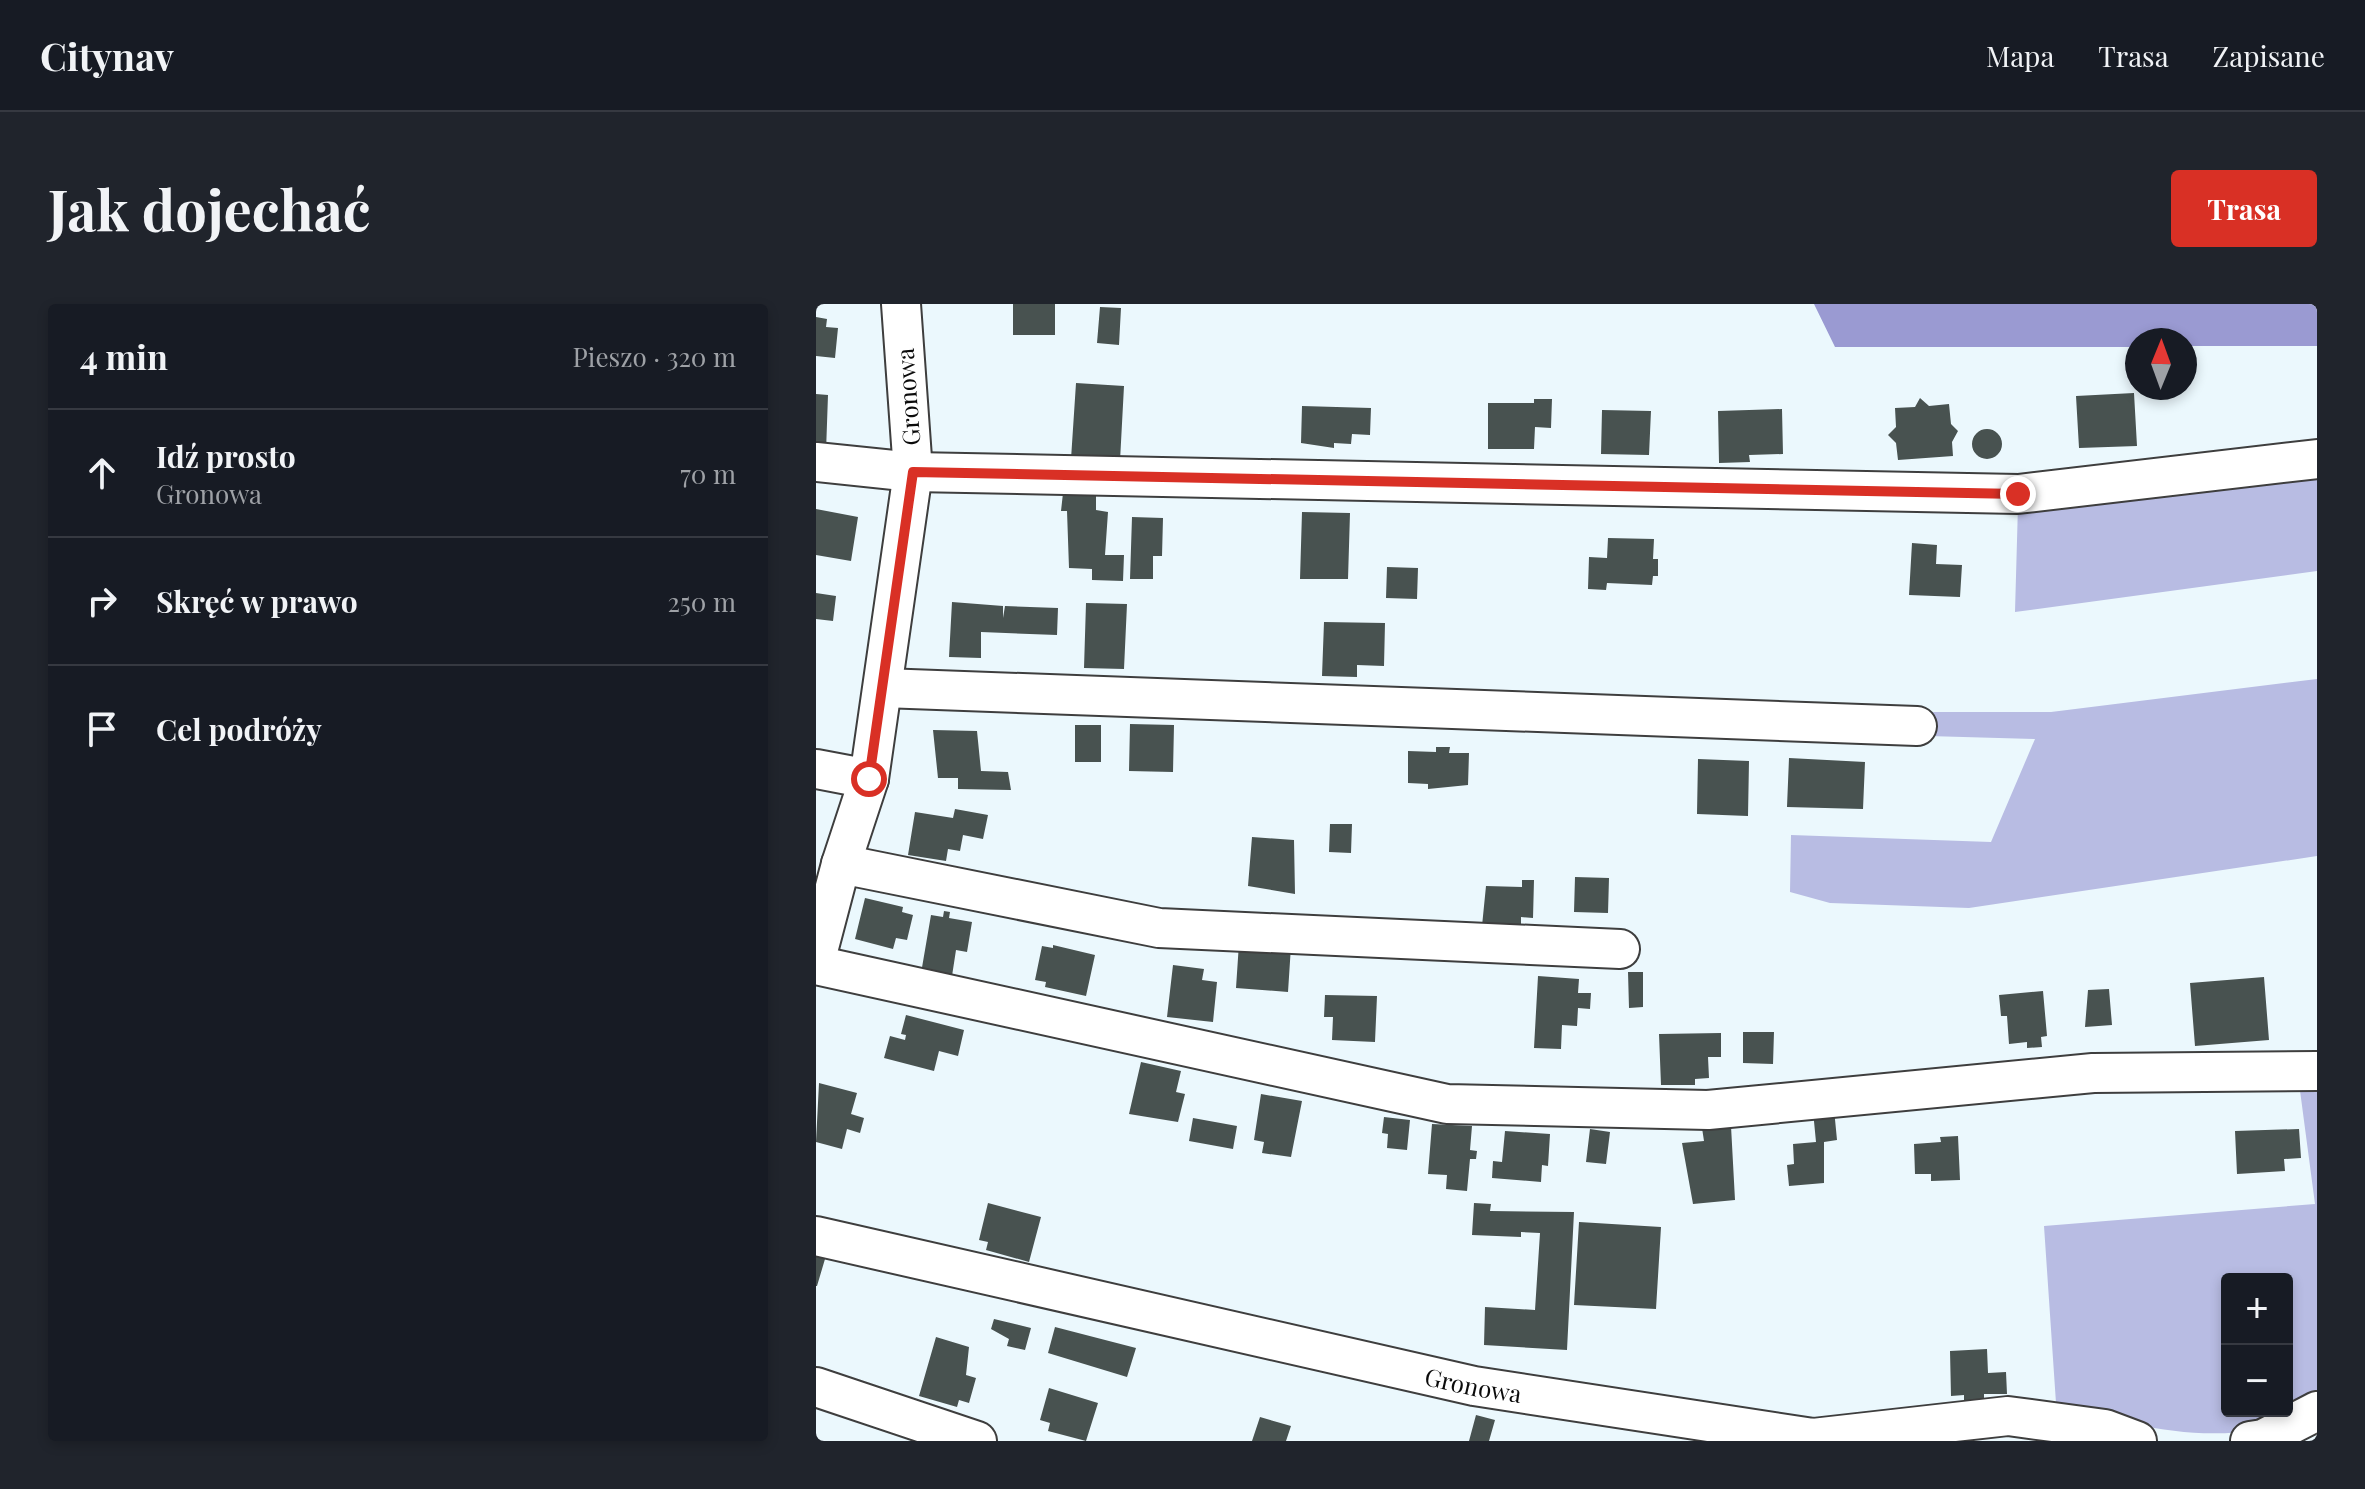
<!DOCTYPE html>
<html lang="pl">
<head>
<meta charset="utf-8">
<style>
  body { margin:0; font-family:"Playfair Display",serif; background:#20242c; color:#f1f3f6 }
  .controls { position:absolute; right:24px; bottom:24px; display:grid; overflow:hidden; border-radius:8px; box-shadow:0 4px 12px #0003 }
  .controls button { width:72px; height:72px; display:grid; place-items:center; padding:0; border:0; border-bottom:2px solid #363941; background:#171b24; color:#f1f3f6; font:40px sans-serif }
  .compass { position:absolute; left:1309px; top:24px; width:72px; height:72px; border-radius:50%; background:#171b24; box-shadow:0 4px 12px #0003; rotate:1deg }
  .stop { position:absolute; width:24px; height:24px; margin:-18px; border:6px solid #d93025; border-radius:50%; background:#fff }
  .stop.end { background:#d93025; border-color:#fff; box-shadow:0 2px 8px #0008 }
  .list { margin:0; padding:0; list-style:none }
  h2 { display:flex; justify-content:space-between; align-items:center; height:104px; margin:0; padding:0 32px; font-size:34px }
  h2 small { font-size:26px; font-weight:400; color:#9ea1a6 }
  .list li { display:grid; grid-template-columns:52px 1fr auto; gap:24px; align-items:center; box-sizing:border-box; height:128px; padding:0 32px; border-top:2px solid #363941 }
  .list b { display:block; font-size:30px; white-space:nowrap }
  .list p { margin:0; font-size:26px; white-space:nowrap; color:#9ea1a6 }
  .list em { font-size:26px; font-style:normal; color:#9ea1a6 }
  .icon { flex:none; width:44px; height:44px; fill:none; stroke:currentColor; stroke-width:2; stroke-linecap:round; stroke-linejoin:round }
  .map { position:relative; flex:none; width:1501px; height:1137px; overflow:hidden; border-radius:8px }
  header { display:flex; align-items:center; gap:48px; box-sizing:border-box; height:112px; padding:0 40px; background:#171b24; border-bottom:2px solid #363941 }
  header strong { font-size:38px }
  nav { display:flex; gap:44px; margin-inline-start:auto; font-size:28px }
  .intro { display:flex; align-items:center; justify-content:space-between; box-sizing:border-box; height:192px; padding:0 48px }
  h1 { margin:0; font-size:56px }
  .button { padding:20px 36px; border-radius:8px; background:#d93025; color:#fff; font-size:28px; font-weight:700 }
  main { display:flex; gap:48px; padding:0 48px }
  aside { flex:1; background:#171b24; border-radius:8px; box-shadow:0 4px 12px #0003 }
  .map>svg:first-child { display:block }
  .green { fill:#b8bce3; fill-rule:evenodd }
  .forest { fill:#9a9ad2 }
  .building { fill:#485250 }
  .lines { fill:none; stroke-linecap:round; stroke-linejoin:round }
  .minor-casing { stroke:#3e3e3e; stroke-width:42 }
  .minor { stroke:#fff; stroke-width:38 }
  .route { stroke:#d93025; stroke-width:10 }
  .labels { text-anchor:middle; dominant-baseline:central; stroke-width:8; stroke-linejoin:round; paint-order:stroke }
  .street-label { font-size:24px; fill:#0b0b0b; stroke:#fff }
</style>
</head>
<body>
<header>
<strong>Citynav</strong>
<nav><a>Mapa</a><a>Trasa</a><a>Zapisane</a></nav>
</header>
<div class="intro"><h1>Jak dojechać</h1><a class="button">Trasa</a></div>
<main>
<aside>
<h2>4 min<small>Pieszo · 320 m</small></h2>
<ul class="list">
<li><svg class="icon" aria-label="ahead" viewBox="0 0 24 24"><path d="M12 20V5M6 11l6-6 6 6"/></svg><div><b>Idź prosto</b><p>Gronowa</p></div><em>70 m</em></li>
<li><svg class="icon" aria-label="right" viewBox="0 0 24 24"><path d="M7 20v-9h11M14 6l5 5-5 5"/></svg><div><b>Skręć w prawo</b></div><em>250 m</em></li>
<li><svg class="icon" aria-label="arrive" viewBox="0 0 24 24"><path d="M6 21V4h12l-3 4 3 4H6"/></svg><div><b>Cel podróży</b></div></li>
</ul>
</aside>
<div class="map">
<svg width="1501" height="1137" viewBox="0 0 1501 1137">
  <rect width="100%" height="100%" fill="#ebf8fd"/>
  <path class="green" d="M 1501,163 L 1501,267 L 1199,308 L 1202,201 Z
    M 1501,375 L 1501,552 L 1153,604 L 1014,599 L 974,588 L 975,531 L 1175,538 L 1219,435 L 1112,432 L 1113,408 L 1235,408 Z
    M 1501,774 L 1501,1093 C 1483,1103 1462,1120 1442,1126 C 1371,1137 1307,1119 1240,1099 L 1228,922 L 1499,900 L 1483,779 ZM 1411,975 L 1471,975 L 1471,1107 L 1411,1107 Z"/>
  <path class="forest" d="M 998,0 L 1501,0 L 1501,42 L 1369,42 L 1369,36 L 1321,36 L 1321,43 L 1019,43 Z"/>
  <path class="building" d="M 197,0 L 239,0 L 239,31 L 197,31 Z
    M 284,3 L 305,4 L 303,41 L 281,39 Z
    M 0,13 L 11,15 L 10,23 L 22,24 L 19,54 L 0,52 Z
    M 260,79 L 308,82 L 304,157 L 255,155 Z
    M 1318,89 L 1321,142 L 1263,144 L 1260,92 Z
    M 0,90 L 12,91 L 10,148 L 0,148 Z
    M 1104,94 L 1113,102 L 1133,100 L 1135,120 L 1142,127 L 1136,138 L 1137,152 L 1082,156 L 1080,139 L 1072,131 L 1080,123 L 1079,104 L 1099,103 Z
    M 718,95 L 736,95 L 735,124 L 719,123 L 718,145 L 672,145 L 672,99 L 718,99 Z
    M 486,102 L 555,104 L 554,131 L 536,130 L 535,140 L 518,139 L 518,144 L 485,139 Z
    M 966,105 L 967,150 L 933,151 L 934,158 L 903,159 L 902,107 Z
    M 786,106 L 835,107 L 833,151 L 785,150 Z
    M1156 140a15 15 0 1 1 30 0a15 15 0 1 1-30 0Z
    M 247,189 L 280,190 L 280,206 L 292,208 L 289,251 L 308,251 L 307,277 L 276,276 L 276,265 L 253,264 L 251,207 L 245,207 Z
    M 0,205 L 42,213 L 35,257 L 0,251 Z
    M 486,208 L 534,209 L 532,275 L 484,275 Z
    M 316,213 L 347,214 L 346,252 L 337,252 L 337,275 L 314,275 Z
    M 792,234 L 838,235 L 837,255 L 842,255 L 842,272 L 837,272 L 836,281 L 791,279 L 790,286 L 772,285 L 773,253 L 791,254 Z
    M 1096,239 L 1121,241 L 1120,260 L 1146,261 L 1144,293 L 1093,291 Z
    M 571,263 L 602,264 L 601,295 L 570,294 Z
    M 0,289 L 20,292 L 17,317 L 0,315 Z
    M 136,298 L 187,302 L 187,314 L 189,302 L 242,304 L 241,331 L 165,328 L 165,354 L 133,353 Z
    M 270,299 L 311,300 L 308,365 L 268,364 Z
    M 508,318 L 569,319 L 568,362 L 541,361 L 541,373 L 506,372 Z
    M 314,420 L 358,421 L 357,468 L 313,467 Z
    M 259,421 L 285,421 L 285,458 L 259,458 Z
    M 117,426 L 161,427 L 165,467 L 192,468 L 195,486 L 142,485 L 142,474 L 122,474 Z
    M 620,443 L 634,443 L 633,449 L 653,449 L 652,481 L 612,485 L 612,480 L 592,479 L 592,447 L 620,448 Z
    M 973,454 L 1049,458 L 1047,505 L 971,503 Z
    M 882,455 L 933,457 L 932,512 L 881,510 Z
    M 139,505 L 172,511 L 167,535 L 147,531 L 144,547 L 132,545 L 130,557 L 92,551 L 99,508 L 137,514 Z
    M 514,520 L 536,520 L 535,549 L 513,548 Z
    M 436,533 L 478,536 L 479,590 L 432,582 Z
    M 759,573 L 793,574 L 792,609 L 758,608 Z
    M 706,576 L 718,576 L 717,614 L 705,613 L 705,624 L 666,622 L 670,582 L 706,583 Z
    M 49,594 L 87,603 L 86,608 L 97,611 L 91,636 L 80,634 L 77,645 L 39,635 Z
    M 128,607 L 134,608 L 133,614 L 156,618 L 151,648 L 140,646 L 134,685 L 103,681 L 115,611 L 127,613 Z
    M 423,639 L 475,642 L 472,688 L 420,684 Z
    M 237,641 L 279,651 L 270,692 L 229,683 L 230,678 L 219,676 L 226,642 L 237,644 Z
    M 357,661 L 388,665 L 386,676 L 401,678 L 397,718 L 351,713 Z
    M 812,668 L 827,668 L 827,703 L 813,704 Z
    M 722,672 L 763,675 L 762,689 L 775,689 L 774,705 L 762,704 L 761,722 L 746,721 L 745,745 L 718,744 Z
    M 1448,673 L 1453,736 L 1379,742 L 1374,679 Z
    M 1293,685 L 1296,721 L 1269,723 L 1272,686 Z
    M 1227,687 L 1231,732 L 1225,733 L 1226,743 L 1211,744 L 1211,738 L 1193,740 L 1191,712 L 1185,712 L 1183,691 Z
    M 509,691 L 561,692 L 559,738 L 516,736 L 517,713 L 508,713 Z
    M 90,711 L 148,726 L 142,752 L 123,747 L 118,767 L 68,754 L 74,732 L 89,736 L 90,731 L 85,730 Z
    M 927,728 L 958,728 L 957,760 L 927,759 Z
    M 905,729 L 905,753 L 892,753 L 893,774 L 879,775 L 879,781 L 845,781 L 843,730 Z
    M 325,758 L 365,767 L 360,788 L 369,790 L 362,818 L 313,810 Z
    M 3,779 L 41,789 L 35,810 L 48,814 L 44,829 L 31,825 L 26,845 L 0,838 Z
    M 445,790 L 486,797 L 475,853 L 446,849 L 448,838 L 438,836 Z
    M 1018,805 L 1021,836 L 1008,838 L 1008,879 L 973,882 L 971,861 L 978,860 L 977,840 L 1000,838 L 997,807 Z
    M 568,813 L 594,816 L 591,846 L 571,844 L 572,830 L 566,829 Z
    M 377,814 L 421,822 L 417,845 L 373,837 Z
    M 616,820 L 656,822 L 654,846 L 661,847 L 660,855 L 654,855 L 651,887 L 630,885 L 631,871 L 612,870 Z
    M 915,822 L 919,896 L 877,900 L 866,839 L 888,837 L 886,824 Z
    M 774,825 L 794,828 L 790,860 L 770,858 Z
    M 1483,825 L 1485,854 L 1468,855 L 1469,867 L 1421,870 L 1419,827 Z
    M 689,827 L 734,830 L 732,862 L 726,861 L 725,878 L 676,874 L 677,857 L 686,858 Z
    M 1142,832 L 1144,876 L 1115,877 L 1115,870 L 1099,870 L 1098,840 L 1125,838 L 1124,833 Z
    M 172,899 L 225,913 L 213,958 L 170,946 L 172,938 L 163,936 Z
    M 658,899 L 675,900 L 674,907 L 758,908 L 751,1046 L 668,1041 L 669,1003 L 719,1006 L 724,929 L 705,928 L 705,933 L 656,931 Z
    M 763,918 L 845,923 L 840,1005 L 758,1001 Z
    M 0,952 L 9,955 L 1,982 L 0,982 Z
    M 178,1015 L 215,1024 L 209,1046 L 191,1042 L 193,1035 L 175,1025 Z
    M 239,1023 L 320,1044 L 311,1073 L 232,1049 Z
    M 120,1033 L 153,1043 L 150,1071 L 160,1074 L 153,1099 L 143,1096 L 141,1103 L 103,1092 Z
    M 1171,1045 L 1172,1069 L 1190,1068 L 1191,1090 L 1168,1090 L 1168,1098 L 1148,1099 L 1148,1091 L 1135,1092 L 1134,1047 Z
    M 233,1084 L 282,1099 L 270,1137 L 232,1127 L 234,1119 L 224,1116 Z
    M 660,1111 L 679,1116 L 673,1137 L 653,1137 Z
    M 444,1113 L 475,1122 L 470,1137 L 436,1137 Z"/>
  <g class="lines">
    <defs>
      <g id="minor">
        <path d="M 0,158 L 97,168 L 1202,190 L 1501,155"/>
        <path d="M 67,384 L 1101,422"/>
        <path d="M 0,465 L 53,475"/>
        <path d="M 25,560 L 343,624 L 804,645"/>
        <path d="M 0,655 L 25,560 L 53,475 L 97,168 L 85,0"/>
        <path d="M 0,661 L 631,800 L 892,806 L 1277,769 L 1501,767"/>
        <path id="s1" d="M 0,932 L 658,1082 L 997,1134 L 1192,1112 L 1289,1125 L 1321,1137"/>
        <path d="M 0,1083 L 161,1137"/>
        <path d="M 1434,1137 L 1447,1135 L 1501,1107"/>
      </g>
    </defs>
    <use href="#minor" class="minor-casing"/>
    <use href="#minor" class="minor"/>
  </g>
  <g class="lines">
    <path class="route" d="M 53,475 L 97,168 L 1202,190"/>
  </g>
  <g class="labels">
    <g class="street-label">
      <text transform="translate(91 93) rotate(-94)">Gronowa</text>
      <text stroke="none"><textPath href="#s1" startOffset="674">Gronowa</textPath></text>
    </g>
  </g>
</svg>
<div class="controls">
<button>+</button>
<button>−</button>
</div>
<svg class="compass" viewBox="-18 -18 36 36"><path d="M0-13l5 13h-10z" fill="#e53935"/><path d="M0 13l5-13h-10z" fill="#9ea1a6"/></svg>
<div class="stop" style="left:53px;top:475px"></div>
<div class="stop end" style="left:1202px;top:190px"></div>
</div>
</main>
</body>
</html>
